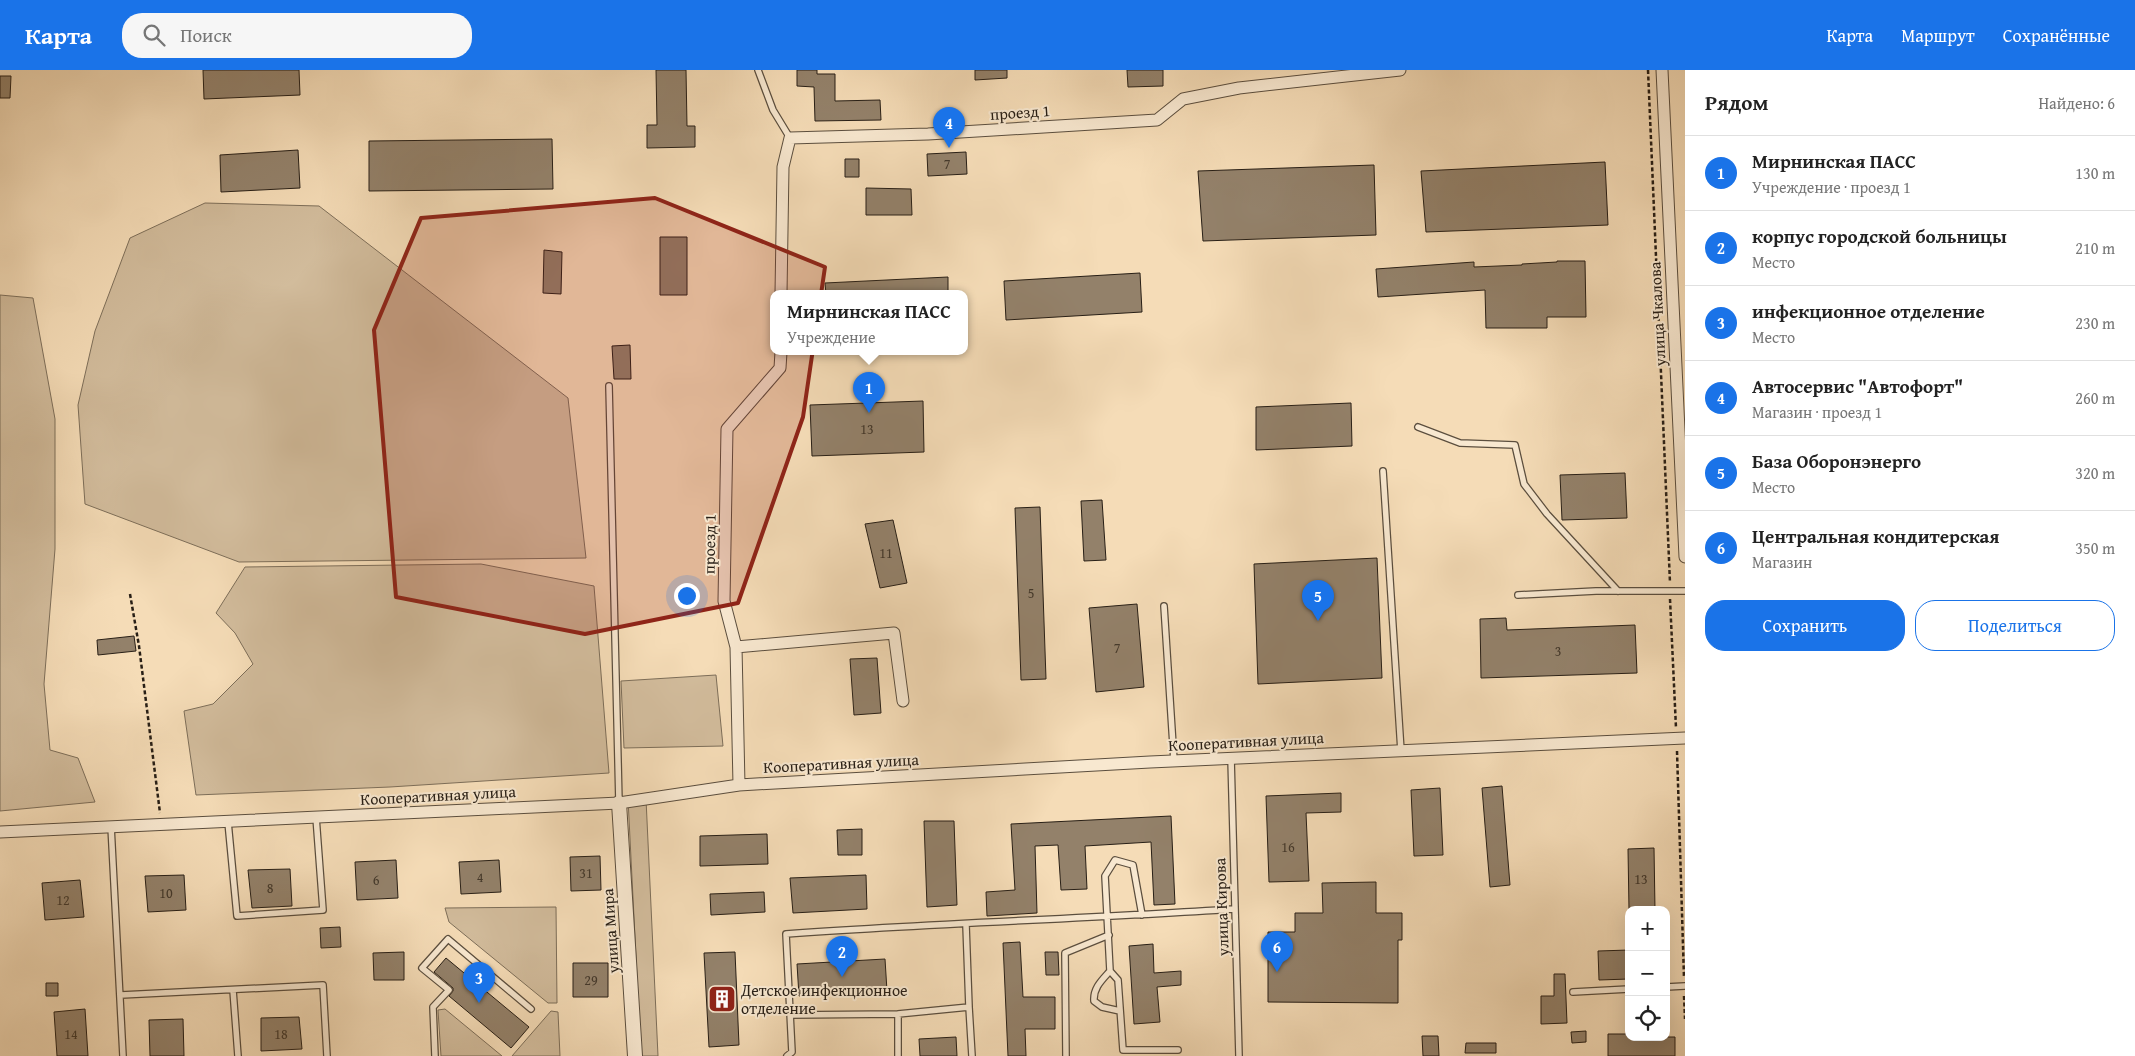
<!DOCTYPE html>
<html lang="ru">
<head>
<meta charset="utf-8">
<style>
  body { margin:0; font-family:"Gentium Book Plus",serif; background:#f6f6f6; color:#222 }
  .controls { position:absolute; right:15px; bottom:15px; display:grid; overflow:hidden; border-radius:10px; box-shadow:0 5px 20px #0002 }
  .controls button { width:45px; height:45px; display:grid; place-items:center; padding:0; border:0; border-bottom:1px solid #e0e0e0; background:#fff; color:#222; font:25px sans-serif }
  .you { position:absolute; left:686px; top:525px; width:18px; height:18px; margin:-12px; border:4px solid #fff; border-radius:50%; background:#1a73e8; box-shadow:0 0 0 8px #1a73e833 }
  .badge { display:grid; place-items:center; width:32px; height:32px; border-radius:50%; background:#1a73e8; color:#fff; font-size:16px; font-weight:700 }
  .pin { position:absolute; translate:-50% -41px; filter:drop-shadow(0 1px 2px #0008) }
  .pin::after { content:''; position:absolute; top:26px; width:18px; height:15px; background:inherit; clip-path:polygon(0 0,100% 0,50% 100%) }
  .popup { position:absolute; left:770px; top:220px; width:198px; height:65px; box-sizing:border-box; display:grid; place-content:center; border-radius:10px; background:#fff; filter:drop-shadow(0 1px 4px #0005); font-size:16px; white-space:nowrap; color:#767676 }
  .popup b { font-size:19px; color:#222 }
  .popup::after { content:''; position:absolute; left:50%; top:100%; margin-left:-10px; border:10px solid transparent; border-top-color:#fff }
  .list { margin:0; padding:0; list-style:none }
  h2 { display:flex; justify-content:space-between; align-items:center; height:65px; margin:0; padding:0 20px; font-size:21px }
  h2 small { font-size:16px; font-weight:400; color:#767676 }
  .list li { display:grid; grid-template-columns:32px 1fr auto; gap:15px; align-items:center; box-sizing:border-box; height:75px; padding:0 20px; border-top:1px solid #e0e0e0 }
  .list b { display:block; font-size:19px; white-space:nowrap }
  .list p { margin:0; font-size:16px; white-space:nowrap; color:#767676 }
  .list em { font-size:16px; font-style:normal; color:#767676 }
  .actions { display:flex; gap:10px; padding:15px 20px }
  .actions a { flex:1; padding:11px 0; border:1px solid #1a73e8; border-radius:20px; text-align:center; font-size:18px; color:#1a73e8 }
  .actions .main { background:#1a73e8; color:#fff }
  .icon { flex:none; width:28px; height:28px; fill:none; stroke:currentColor; stroke-width:2; stroke-linecap:round; stroke-linejoin:round }
  .map { position:relative; flex:none; width:1685px; height:986px; overflow:hidden }
  header { display:flex; align-items:center; gap:30px; box-sizing:border-box; height:70px; padding:0 25px; background:#1a73e8; color:#fff }
  header strong { font-size:24px }
  nav { display:flex; gap:28px; margin-inline-start:auto; font-size:18px }
  .search { width:350px; height:45px; background:#f6f6f6; display:flex; align-items:center; gap:12px; box-sizing:border-box; padding:0 18px; border-radius:20px; color:#767676; font-size:19px }
  main { display:flex }
  aside { flex:1; background:#fff }
  .map>svg:first-child { display:block }
  .green { fill:#d2bc9c; stroke:#7d6e59 }
  .building { fill:#93816a; stroke:#281f16 }
  .lines { fill:none; stroke-linecap:round; stroke-linejoin:round }
  .service-casing { stroke:#5b4e3e; stroke-width:8 }
  .minor-casing { stroke:#5b4e3e; stroke-width:13 }
  .tertiary-casing { stroke:#5b4e3e; stroke-width:16 }
  .path { stroke:#281f16; stroke-width:2.5; stroke-dasharray:4 2.5; stroke-linecap:butt }
  .service { stroke:#f8e8d0; stroke-width:5.5 }
  .minor { stroke:#f8e8d0; stroke-width:11 }
  .tertiary { stroke:#f8e8d0; stroke-width:14 }
  .marked { fill:#8f2418; fill-opacity:0.2; stroke:#8f2418; stroke-width:4; stroke-linejoin:round }
  .labels { text-anchor:middle; dominant-baseline:central; stroke-width:4; stroke-linejoin:round; paint-order:stroke }
  .number-label { font-size:14px; fill:#43382b }
  .street-label { font-size:16px; fill:#281f16; stroke:#f8e8d0 }
  .poi-label { font-size:16px; fill:#281f16; stroke:#f8e8d0; text-anchor:start }
</style>
</head>
<body>
<header>
<strong>Карта</strong>
<div class="search"><svg class="icon" aria-label="search" viewBox="0 0 24 24"><circle cx="10" cy="10" r="6"/><path d="M15 15l6 6"/></svg>Поиск</div>
<nav><a>Карта</a><a>Маршрут</a><a>Сохранённые</a></nav>
</header>
<main>
<div class="map">
<svg width="1685" height="986" viewBox="0 0 1685 986">
  <rect width="100%" height="100%" fill="#f5dcb7"/>
  <filter id="stains"><feTurbulence type="fractalNoise" baseFrequency=".004" numOctaves="4"/><feColorMatrix values="0 0 0 0 .2 0 0 0 0 .09 0 0 0 0 .02 0 0 0 .5 -.17"/></filter>
  <radialGradient id="worn" r=".72"><stop offset=".6" stop-color="#630" stop-opacity="0"/><stop offset="1" stop-color="#630" stop-opacity=".3"/></radialGradient>
  <path class="green" d="M 205,133 L 319,136 L 568,328 L 586,488 L 239,492 L 85,434 L 78,335 L 95,261 L 130,168 Z
    M 0,225 L 33,228 L 55,349 L 55,479 L 44,614 L 50,680 L 78,688 L 95,732 L 0,741 Z
    M 481,494 L 594,516 L 609,703 L 390,717 L 196,725 L 184,641 L 213,634 L 253,594 L 235,563 L 216,543 L 245,497 Z
    M 716,605 L 723,676 L 624,678 L 621,611 Z
    M 628,729 L 646,729 L 658,986 L 641,986 Z
    M 556,837 L 557,933 L 548,933 L 449,852 L 445,838 Z
    M 445,939 L 502,986 L 441,986 L 438,940 Z
    M 551,941 L 558,942 L 560,986 L 512,986 Z"/>
  <path class="building" d="M 203,0 L 299,0 L 300,25 L 204,29 Z
    M 656,0 L 686,0 L 687,56 L 695,56 L 695,77 L 647,78 L 647,55 L 657,55 Z
    M 797,0 L 817,0 L 817,4 L 835,4 L 835,31 L 880,30 L 881,50 L 815,51 L 814,17 L 797,16 Z
    M 975,0 L 1007,0 L 1007,8 L 975,10 Z
    M 1127,0 L 1163,0 L 1163,16 L 1128,17 Z
    M 0,6 L 11,6 L 10,28 L 0,28 Z
    M 552,69 L 553,119 L 369,121 L 369,71 Z
    M 298,80 L 300,118 L 221,122 L 220,85 Z
    M 966,82 L 967,104 L 928,106 L 927,84 Z
    M 845,89 L 859,89 L 859,107 L 845,107 Z
    M 1605,92 L 1608,155 L 1426,162 L 1421,101 Z
    M 1374,95 L 1376,165 L 1203,171 L 1198,101 Z
    M 866,118 L 911,119 L 912,145 L 866,145 Z
    M 660,167 L 687,167 L 687,225 L 660,225 Z
    M 544,180 L 562,182 L 561,224 L 543,223 Z
    M 1557,191 L 1585,191 L 1586,247 L 1547,247 L 1547,258 L 1486,258 L 1485,220 L 1378,227 L 1376,199 L 1474,192 L 1474,197 L 1522,195 L 1522,194 L 1557,192 Z
    M 1140,203 L 1142,242 L 1006,250 L 1004,211 Z
    M 948,207 L 948,224 L 826,224 L 825,213 Z
    M 630,275 L 631,309 L 614,309 L 612,276 Z
    M 923,331 L 924,382 L 812,386 L 810,335 Z
    M 1351,333 L 1352,376 L 1256,380 L 1256,337 Z
    M 1625,403 L 1627,448 L 1562,450 L 1560,405 Z
    M 1102,430 L 1106,490 L 1084,491 L 1081,431 Z
    M 1040,437 L 1046,609 L 1021,610 L 1015,438 Z
    M 893,450 L 907,513 L 880,518 L 865,454 Z
    M 1377,488 L 1382,608 L 1258,614 L 1254,494 Z
    M 1137,534 L 1144,617 L 1096,622 L 1089,538 Z
    M 1506,548 L 1507,560 L 1635,555 L 1637,603 L 1481,608 L 1480,549 Z
    M 134,566 L 136,581 L 98,585 L 97,570 Z
    M 877,588 L 881,643 L 854,645 L 850,589 Z
    M 1502,716 L 1510,815 L 1490,817 L 1482,718 Z
    M 1440,718 L 1443,785 L 1414,786 L 1411,720 Z
    M 1341,723 L 1341,742 L 1306,743 L 1309,811 L 1269,812 L 1266,726 Z
    M 1171,746 L 1175,834 L 1154,835 L 1151,772 L 1085,776 L 1087,819 L 1061,820 L 1058,775 L 1035,776 L 1037,843 L 987,846 L 986,822 L 1015,820 L 1011,754 Z
    M 924,751 L 954,751 L 957,835 L 927,837 Z
    M 862,759 L 862,785 L 838,785 L 837,760 Z
    M 767,764 L 768,794 L 700,796 L 700,766 Z
    M 1654,778 L 1655,840 L 1629,840 L 1628,779 Z
    M 600,786 L 601,820 L 571,821 L 570,787 Z
    M 396,790 L 398,828 L 357,830 L 355,792 Z
    M 499,790 L 501,822 L 461,824 L 459,792 Z
    M 290,799 L 292,836 L 252,838 L 248,800 Z
    M 184,805 L 186,840 L 148,842 L 145,806 Z
    M 866,805 L 867,839 L 793,843 L 790,808 Z
    M 80,810 L 84,847 L 45,850 L 42,813 Z
    M 1376,812 L 1376,843 L 1402,843 L 1402,870 L 1398,870 L 1398,933 L 1268,932 L 1268,862 L 1295,862 L 1295,843 L 1323,843 L 1322,813 Z
    M 764,822 L 765,842 L 711,845 L 710,824 Z
    M 340,857 L 341,877 L 321,878 L 320,858 Z
    M 1020,872 L 1023,927 L 1055,927 L 1055,959 L 1025,959 L 1026,986 L 1008,986 L 1003,873 Z
    M 1153,874 L 1154,903 L 1181,901 L 1181,915 L 1157,917 L 1160,952 L 1134,954 L 1129,876 Z
    M 1629,880 L 1629,909 L 1599,910 L 1598,881 Z
    M 404,882 L 404,910 L 374,910 L 373,883 Z
    M 735,882 L 739,975 L 709,977 L 704,883 Z
    M 1045,882 L 1058,882 L 1059,905 L 1046,905 Z
    M 446,888 L 529,957 L 511,978 L 449,926 L 453,921 L 453,918 L 434,902 Z
    M 885,889 L 887,921 L 799,926 L 797,894 Z
    M 573,893 L 608,893 L 608,927 L 573,927 Z
    M 1554,904 L 1565,904 L 1567,953 L 1541,954 L 1541,926 L 1554,926 Z
    M 46,913 L 58,913 L 58,926 L 46,926 Z
    M 85,939 L 88,986 L 57,986 L 54,942 Z
    M 299,947 L 302,979 L 261,981 L 261,948 Z
    M 183,949 L 184,986 L 150,986 L 149,950 Z
    M 1586,961 L 1586,972 L 1572,973 L 1571,962 Z
    M 1608,964 L 1629,964 L 1629,967 L 1675,967 L 1675,986 L 1608,986 Z
    M 1422,966 L 1438,966 L 1439,986 L 1423,986 Z
    M 956,967 L 957,986 L 920,986 L 919,969 Z
    M 1466,973 L 1496,973 L 1496,983 L 1465,983 Z"/>
  <g class="lines">
    <defs>
      <path id="service" d="M 758,0 L 773,40 L 790,68
        M 609,316 L 619,733
        M 1418,357 L 1460,373 L 1515,375 L 1524,414 L 1547,444 L 1618,521
        M 1383,401 L 1401,681
        M 1518,525 L 1596,521 L 1685,521
        M 1164,536 L 1174,691
        M 1231,688 L 1239,986
        M 228,752 L 237,846 L 323,840 L 316,747
        M 111,756 L 123,986
        M 1142,845 L 1133,795 L 1115,790 L 1105,806 L 1110,901 L 1118,910 L 1123,980 L 1178,980
        M 1110,901 C 1102,910 1093,918 1094,931 L 1102,937 L 1120,941
        M 1666,917 L 1685,916
        M 233,920 L 238,986
        M 1573,922 L 1629,919
        M 121,925 L 323,915 L 327,986
        M 969,937 L 972,986
        M 791,945 L 898,944
        M 435,986 L 433,937 L 449,920 L 422,898 L 448,869 L 531,939
        M 787,986 L 792,982 L 786,864 C 935,853 1085,849 1234,839
        M 898,986 L 898,944 L 969,937 L 966,855
        M 1066,986 L 1065,883 L 1109,865"/>
      <path id="minor" d="M 1662,0 L 1685,487
        M 781,224 L 783,97 L 790,68 L 928,64 L 1157,50 L 1183,29 L 1239,18 L 1400,0
        M 736,577 L 894,563 L 903,631
        M 739,715 L 736,577 L 724,531 L 727,359 L 780,298 L 781,282
        M 0,762 L 619,733 L 739,715 L 1150,692 L 1685,668"/>
      <path id="tertiary" d="M 619,733 L 635,986"/>
    </defs>
    <use href="#service" class="service-casing"/>
    <use href="#minor" class="minor-casing"/>
    <use href="#tertiary" class="tertiary-casing"/>
    <path class="path" d="M 1648,0 L 1670,513
      M 130,524 L 139,576 L 160,743
      M 1670,529 L 1676,658
      M 1677,681 L 1684,908
      M 1684,926 L 1685,949"/>
    <use href="#service" class="service"/>
    <use href="#minor" class="minor"/>
    <use href="#tertiary" class="tertiary"/>
  </g>
  <path class="marked" d="M 655,128 L 825,197 L 803,347 L 738,533 L 585,564 L 396,527 L 374,260 L 421,148 Z"/>
  <defs>
    <symbol id="building-square" viewBox="-11 -11 22 22"><rect x="-9" y="-9" width="18" height="18" rx="4" fill="#8f2418" stroke="#f8e8d0"/><path d="M-4-6H4V6H1V3H-1V6H-4ZM-2.5-4.3h1.7v1.8h-1.7ZM.8-4.3h1.7v1.8H.8ZM-2.5-1h1.7V.8h-1.7ZM.8-1h1.7V.8H.8Z" fill="#fff"/></symbol>
  </defs>
  <g fill-rule="evenodd">
    <use href="#building-square" x="706" y="913" width="32" height="32"/>
  </g>
  <g class="labels">
    <g class="number-label">
      <text x="947" y="94">7</text>
      <text x="867" y="359">13</text>
      <text x="886" y="483">11</text>
      <text x="1031" y="523">5</text>
      <text x="1117" y="578">7</text>
      <text x="1558" y="581">3</text>
      <text x="1288" y="777">16</text>
      <text x="586" y="803">31</text>
      <text x="480" y="807">4</text>
      <text x="1641" y="809">13</text>
      <text x="376" y="810">6</text>
      <text x="270" y="818">8</text>
      <text x="166" y="823">10</text>
      <text x="63" y="830">12</text>
      <text x="591" y="910">29</text>
      <text x="71" y="964">14</text>
      <text x="281" y="964">18</text>
    </g>
    <g class="street-label">
      <text transform="translate(1020 42) rotate(-4)">проезд 1</text>
      <text transform="translate(1657 244) rotate(-93)">улица Чкалова</text>
      <text transform="translate(709 474) rotate(-89)">проезд 1</text>
      <text transform="translate(1246 671) rotate(-3)">Кооперативная улица</text>
      <text transform="translate(841 693) rotate(-3)">Кооперативная улица</text>
      <text transform="translate(438 725) rotate(-3)">Кооперативная улица</text>
      <text transform="translate(1221 837) rotate(-92)">улица Кирова</text>
      <text transform="translate(610 861) rotate(-94)">улица Мира</text>
    </g>
    <g class="poi-label">
      <text x="741" y="920">Детское инфекционное<tspan x="741" dy="18">отделение</tspan></text>
    </g>
  </g>
  <rect width="100%" height="100%" filter="url(#stains)"/>
  <rect width="100%" height="100%" fill="url(#worn)"/>
</svg>
<div class="controls">
<button>+</button>
<button>−</button>
<button><svg class="icon" aria-label="locate" viewBox="0 0 24 24"><circle cx="12" cy="12" r="6"/><path d="M12 2v4M12 18v4M2 12h4M18 12h4"/></svg></button>
</div>
<div class="you"></div>
<div class="pin badge" style="left:869px;top:343px">1</div>
<div class="popup"><b>Мирнинская ПАСС</b>Учреждение</div>
<div class="pin badge" style="left:842px;top:907px">2</div>
<div class="pin badge" style="left:479px;top:933px">3</div>
<div class="pin badge" style="left:949px;top:78px">4</div>
<div class="pin badge" style="left:1318px;top:551px">5</div>
<div class="pin badge" style="left:1277px;top:902px">6</div>
</div>
<aside>
<h2>Рядом<small>Найдено: 6</small></h2>
<ul class="list">
<li><span class="badge">1</span><div><b>Мирнинская ПАСС</b><p>Учреждение · проезд 1</p></div><em>130 m</em></li>
<li><span class="badge">2</span><div><b>корпус городской больницы</b><p>Место</p></div><em>210 m</em></li>
<li><span class="badge">3</span><div><b>инфекционное отделение</b><p>Место</p></div><em>230 m</em></li>
<li><span class="badge">4</span><div><b>Автосервис &quot;Автофорт&quot;</b><p>Магазин · проезд 1</p></div><em>260 m</em></li>
<li><span class="badge">5</span><div><b>База Оборонэнерго</b><p>Место</p></div><em>320 m</em></li>
<li><span class="badge">6</span><div><b>Центральная кондитерская</b><p>Магазин</p></div><em>350 m</em></li>
</ul>
<div class="actions"><a class="main">Сохранить</a><a>Поделиться</a></div>
</aside>
</main>
</body>
</html>
